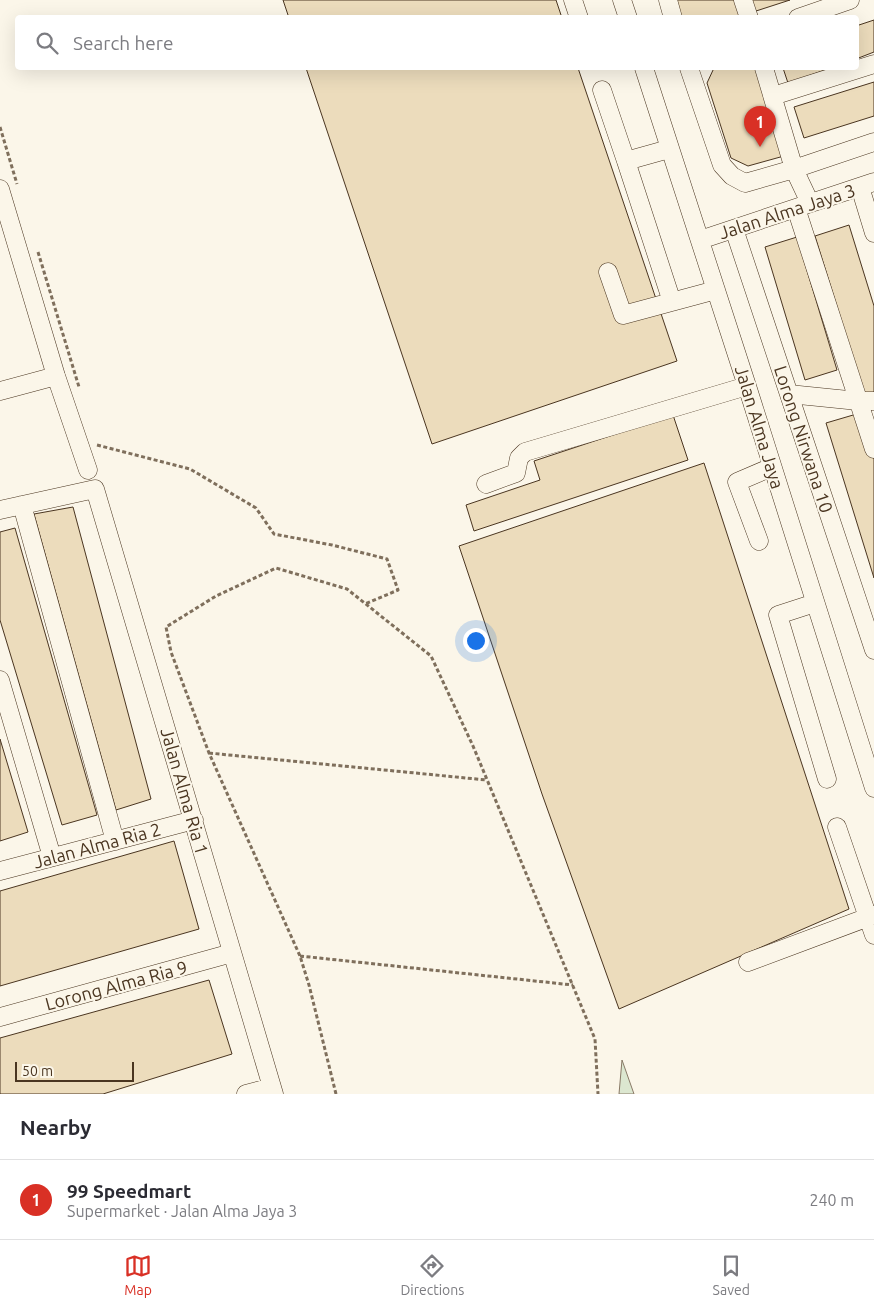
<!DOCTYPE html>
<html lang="en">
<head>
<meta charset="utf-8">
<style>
  body { margin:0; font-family:Ubuntu,sans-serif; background:#f2f2f3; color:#2b2b33 }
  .scale { position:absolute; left:15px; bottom:12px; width:119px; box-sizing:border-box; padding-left:5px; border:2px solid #4a3520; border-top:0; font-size:14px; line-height:18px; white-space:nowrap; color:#4a3520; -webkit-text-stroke:4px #fbf6e9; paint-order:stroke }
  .you { position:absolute; left:475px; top:640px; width:18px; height:18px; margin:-12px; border:4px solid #fff; border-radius:50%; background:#1a73e8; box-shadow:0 0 0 8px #1a73e833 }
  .badge { display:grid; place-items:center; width:32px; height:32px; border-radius:50%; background:#d93025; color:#fff; font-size:16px; font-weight:700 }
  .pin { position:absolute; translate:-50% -41px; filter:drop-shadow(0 1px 2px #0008) }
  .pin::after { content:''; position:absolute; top:26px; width:18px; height:15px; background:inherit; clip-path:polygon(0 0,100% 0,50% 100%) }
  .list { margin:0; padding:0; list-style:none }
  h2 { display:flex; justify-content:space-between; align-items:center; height:65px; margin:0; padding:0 20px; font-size:21px }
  h2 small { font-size:16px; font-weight:400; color:#7c7c81 }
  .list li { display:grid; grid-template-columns:32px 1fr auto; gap:15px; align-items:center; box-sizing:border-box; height:80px; padding:0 20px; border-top:1px solid #e1e1e2 }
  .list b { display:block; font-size:19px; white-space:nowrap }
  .list p { margin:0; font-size:16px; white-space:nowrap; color:#7c7c81 }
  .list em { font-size:16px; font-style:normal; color:#7c7c81 }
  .icon { flex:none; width:28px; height:28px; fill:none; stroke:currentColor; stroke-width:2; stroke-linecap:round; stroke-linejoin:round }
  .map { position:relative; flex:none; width:874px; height:1094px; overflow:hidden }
  .search { position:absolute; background:#fff; box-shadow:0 5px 20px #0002; left:15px; right:15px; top:15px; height:55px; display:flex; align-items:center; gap:12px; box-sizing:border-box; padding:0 18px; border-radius:5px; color:#7c7c81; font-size:19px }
  .sheet { height:145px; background:#fff }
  nav { display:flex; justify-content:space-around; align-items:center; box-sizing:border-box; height:70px; border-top:1px solid #e1e1e2; background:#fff; font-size:14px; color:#7c7c81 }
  nav a { display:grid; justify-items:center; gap:2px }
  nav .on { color:#d93025 }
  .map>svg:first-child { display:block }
  .green { fill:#dce7d0; stroke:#887966 }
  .building { fill:#ecdcbc; stroke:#4a3520 }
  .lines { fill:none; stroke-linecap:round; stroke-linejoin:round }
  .minor-casing { stroke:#4a3520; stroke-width:19 }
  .path { stroke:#7f6f5c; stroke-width:3; stroke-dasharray:4 2.5; stroke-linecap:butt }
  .minor { stroke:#fbf6e9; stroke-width:18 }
  .labels { text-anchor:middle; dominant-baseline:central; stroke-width:4; stroke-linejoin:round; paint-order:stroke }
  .street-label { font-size:18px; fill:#4a3520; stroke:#fbf6e9 }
</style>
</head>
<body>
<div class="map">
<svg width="874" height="1094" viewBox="0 0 874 1094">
  <rect width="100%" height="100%" fill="#fbf6e9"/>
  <path class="green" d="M 622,1060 L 634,1094 L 619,1094 Z"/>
  <path class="building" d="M 283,0 L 556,0 L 562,18 L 289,18 Z
    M 676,0 L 736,0 L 742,18 L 681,18 Z
    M 749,0 L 790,0 L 753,12 Z
    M 874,20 L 874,52 L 856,59 L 856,26 Z
    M 306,68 L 578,68 L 677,361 L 432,444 Z
    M 714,68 L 756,68 L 784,156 L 748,166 L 731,158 L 707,83 Z
    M 783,68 L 831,68 L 788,83 Z
    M 874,82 L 874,116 L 804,138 L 794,107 Z
    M 849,225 L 874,306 L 874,395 L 865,397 L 815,236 Z
    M 797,237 L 837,370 L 805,380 L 765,247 Z
    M 860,413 L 874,459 L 874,578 L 826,423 Z
    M 673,415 L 688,460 L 474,531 L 466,505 L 540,480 L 534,461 Z
    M 704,463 L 849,909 L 619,1009 L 542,794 L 459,546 Z
    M 73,507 L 151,799 L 116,810 L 34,514 Z
    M 15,528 L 97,815 L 62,825 L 0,620 L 0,532 Z
    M 0,739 L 28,832 L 0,841 Z
    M 174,841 L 199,929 L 0,986 L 0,891 Z
    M 209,980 L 232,1054 L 103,1094 L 0,1094 L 0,1038 Z"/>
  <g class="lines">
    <defs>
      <path id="minor" d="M 573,0 L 579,18
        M 622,0 L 628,18
        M 668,0 L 673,18
        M 743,0 L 749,18
        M 798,18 L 850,0
        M 644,68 L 747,386 L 874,788
        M 689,68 L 722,165 L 732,176 L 745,183 L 794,169 L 874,142
        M 764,68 L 794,169 L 810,203
        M 602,90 L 626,161 L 669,149
        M 773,96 L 874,64
        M 626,161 L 672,302
        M 860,187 L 874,233
        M 0,189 L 56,376 L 88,470
        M 796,208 L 874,449
        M 734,229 L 874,650
        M 700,240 L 874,182
        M 608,272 L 623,315 L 716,290
        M 0,391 L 56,376
        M 789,394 L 858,401 L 874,401
        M 486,484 L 516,473 L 519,458 L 525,452 L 747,386
        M 22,505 L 115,841
        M 0,510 L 95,489 L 274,1094
        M 759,541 L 737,482 L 772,467
        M 815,603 L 778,615 L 827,779
        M 0,680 L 52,857
        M 837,827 L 874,935
        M 0,871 L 194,820
        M 748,962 L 874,915
        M 0,1017 L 232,953
        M 246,1094 L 272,1087"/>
    </defs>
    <use href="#minor" class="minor-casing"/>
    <path class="path" d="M 0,127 L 17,184
      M 38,252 L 79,387
      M 97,445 L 190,469 L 256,508 L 274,534 L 332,545 L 387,559 L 398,590 L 365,604
      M 209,753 L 487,780
      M 300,956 L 573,985
      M 336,1094 L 309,985 L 300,956 L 209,753 L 171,652 L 166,627 L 216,596 L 276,568 L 347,589 L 431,656 L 473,746 L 595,1039 L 598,1094"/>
    <use href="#minor" class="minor"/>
  </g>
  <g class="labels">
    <g class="street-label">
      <text transform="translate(787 211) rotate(-18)">Jalan Alma Jaya 3</text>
      <text transform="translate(760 427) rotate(73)">Jalan Alma Jaya</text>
      <text transform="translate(804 439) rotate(72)">Lorong Nirwana 10</text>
      <text transform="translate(185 791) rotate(74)">Jalan Alma Ria 1</text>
      <text transform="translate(97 845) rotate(-15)">Jalan Alma Ria 2</text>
      <text transform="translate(116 985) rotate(-15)">Lorong Alma Ria 9</text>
    </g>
  </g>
</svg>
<div class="scale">50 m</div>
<div class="you"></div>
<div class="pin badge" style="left:760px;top:147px">1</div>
<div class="search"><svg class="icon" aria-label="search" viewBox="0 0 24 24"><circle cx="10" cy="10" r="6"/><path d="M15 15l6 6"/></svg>Search here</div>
</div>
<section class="sheet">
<h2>Nearby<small></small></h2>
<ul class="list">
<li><span class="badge">1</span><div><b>99 Speedmart</b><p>Supermarket · Jalan Alma Jaya 3</p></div><em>240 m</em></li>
</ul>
</section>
<nav>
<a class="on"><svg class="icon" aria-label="map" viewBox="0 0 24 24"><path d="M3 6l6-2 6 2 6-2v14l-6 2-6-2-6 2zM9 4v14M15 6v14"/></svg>Map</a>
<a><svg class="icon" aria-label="directions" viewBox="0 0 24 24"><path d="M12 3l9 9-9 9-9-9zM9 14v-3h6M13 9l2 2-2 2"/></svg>Directions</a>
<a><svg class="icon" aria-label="saved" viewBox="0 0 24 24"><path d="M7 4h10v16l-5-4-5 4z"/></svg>Saved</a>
</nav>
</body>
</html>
